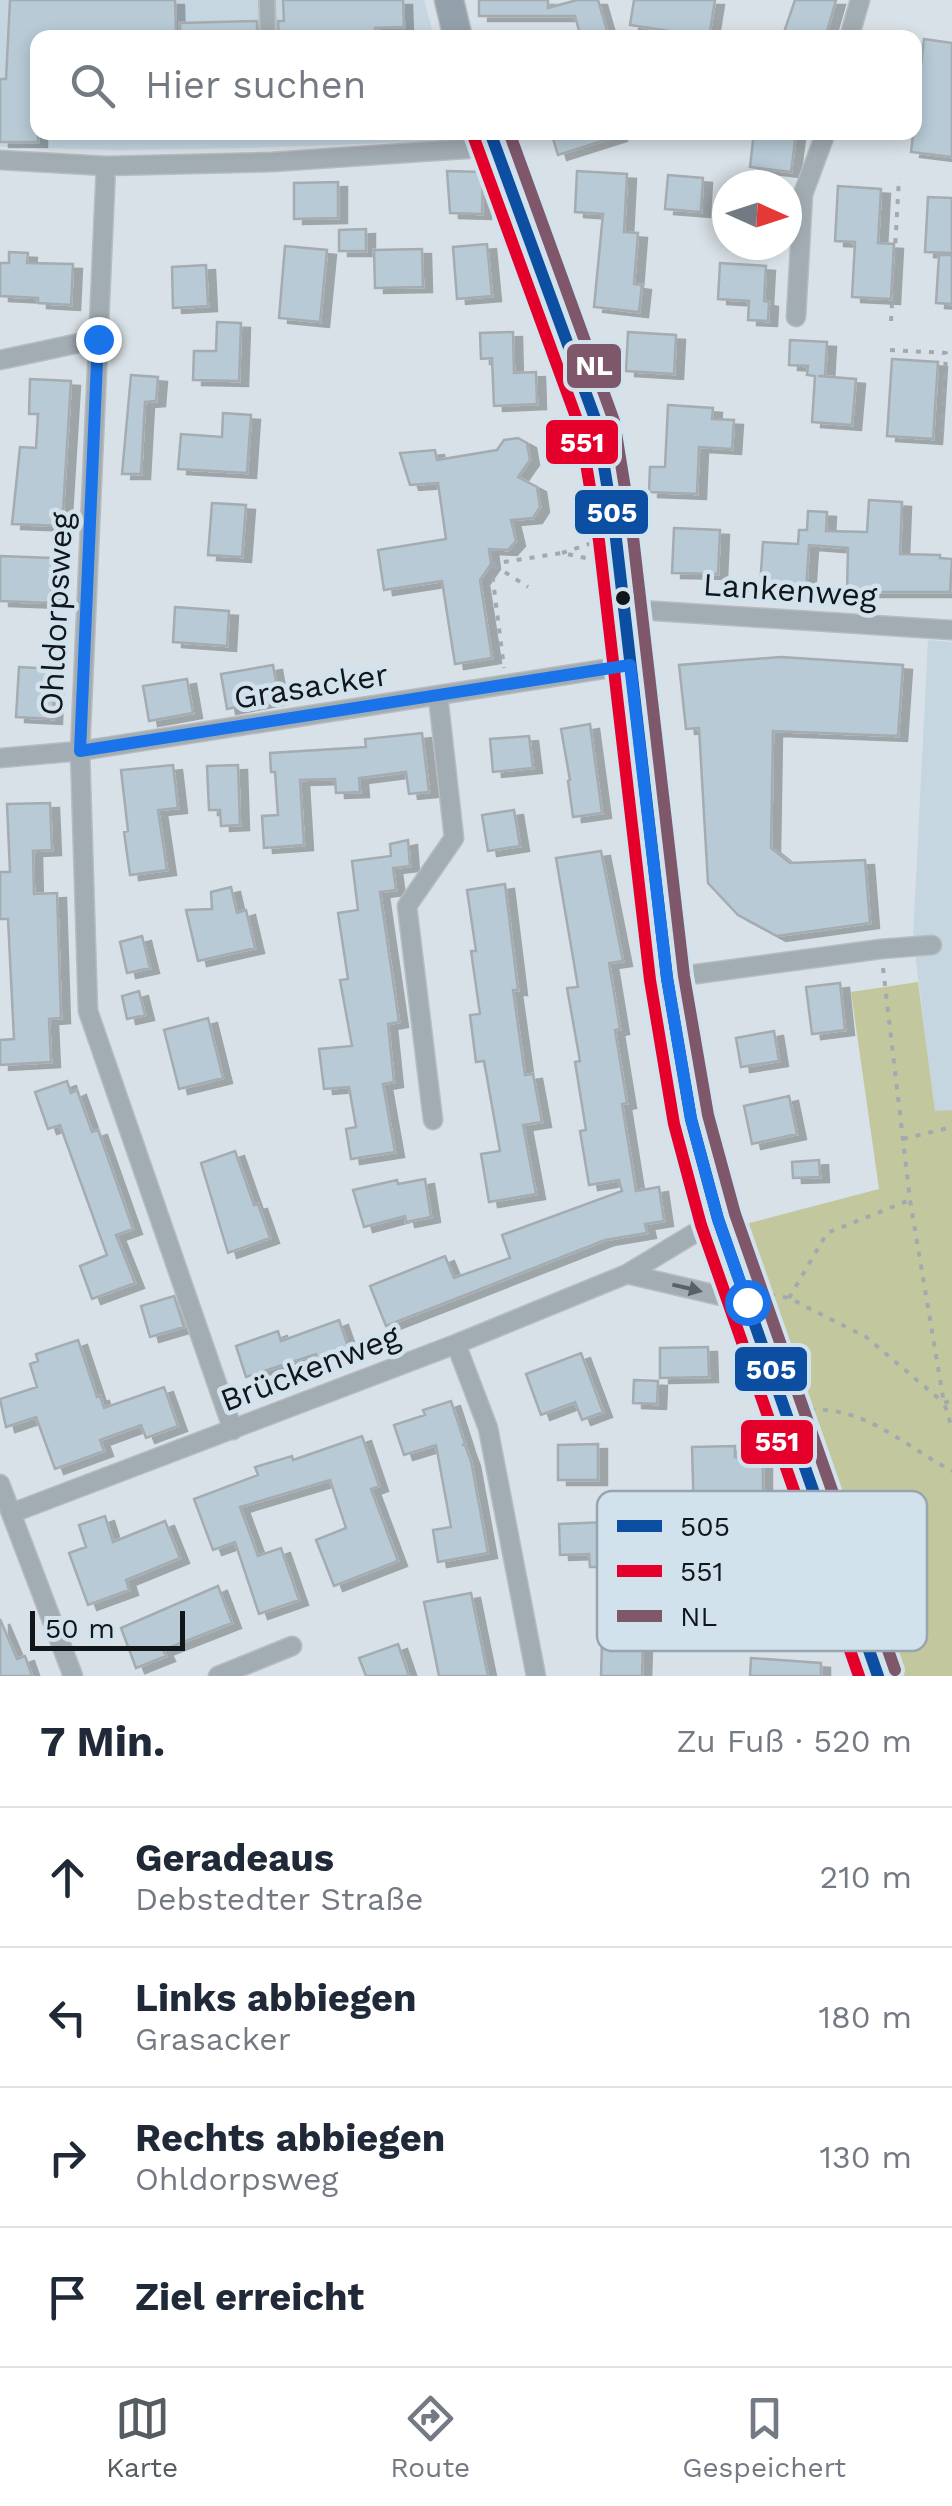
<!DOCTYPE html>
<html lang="de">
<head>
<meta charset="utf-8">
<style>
  body { margin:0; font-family:"Work Sans",sans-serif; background:#f2f2f3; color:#1f2937 }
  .compass { position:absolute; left:712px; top:170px; width:90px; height:90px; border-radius:50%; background:#fff; box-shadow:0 5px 15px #0003; rotate:93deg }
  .scale { position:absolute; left:30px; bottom:25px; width:155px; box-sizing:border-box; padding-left:10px; border:5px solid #10161a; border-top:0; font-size:28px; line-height:35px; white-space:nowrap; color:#10161a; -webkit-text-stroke:8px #d2e2ed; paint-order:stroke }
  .stop { position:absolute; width:30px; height:30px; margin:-22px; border:8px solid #1a73e8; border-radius:50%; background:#fff }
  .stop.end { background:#1a73e8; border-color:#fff; box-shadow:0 2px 10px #0008 }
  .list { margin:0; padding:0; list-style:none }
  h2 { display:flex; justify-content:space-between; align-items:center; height:130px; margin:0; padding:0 40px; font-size:42px }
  h2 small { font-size:32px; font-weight:400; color:#747a83 }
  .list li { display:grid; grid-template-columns:65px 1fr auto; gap:30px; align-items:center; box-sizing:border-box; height:140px; padding:0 40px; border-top:2px solid #e0e1e3 }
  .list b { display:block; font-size:38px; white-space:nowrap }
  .list p { margin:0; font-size:32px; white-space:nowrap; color:#747a83 }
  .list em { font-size:32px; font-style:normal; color:#747a83 }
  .icon { flex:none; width:55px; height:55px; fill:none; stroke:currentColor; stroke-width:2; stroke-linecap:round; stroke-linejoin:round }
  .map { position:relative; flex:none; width:952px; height:1676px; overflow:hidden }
  .search { position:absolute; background:#fff; box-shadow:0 5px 15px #0003; left:30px; right:30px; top:30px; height:110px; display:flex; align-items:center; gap:25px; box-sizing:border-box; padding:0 35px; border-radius:20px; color:#747a83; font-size:38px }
  .sheet { height:690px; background:#fff }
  nav { display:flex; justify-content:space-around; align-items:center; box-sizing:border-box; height:140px; border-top:2px solid #e0e1e3; background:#fff; font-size:28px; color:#747a83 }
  nav a { display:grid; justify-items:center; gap:5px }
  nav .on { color:#565d62 }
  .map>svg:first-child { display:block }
  .built { fill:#c5d6e1 }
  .forest { fill:#c2c79e }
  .building { fill:#b7cad5; stroke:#a5acb1; stroke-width:2.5; filter:url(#shadow) }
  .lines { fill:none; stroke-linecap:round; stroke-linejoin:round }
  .pedestrian-casing { stroke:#b6bcc0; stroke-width:18 }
  .minor-casing { stroke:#b6bcc0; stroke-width:21 }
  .secondary-casing { stroke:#b6bcc0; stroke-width:31 }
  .path { stroke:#a2aab0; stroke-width:4; stroke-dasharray:5 8; stroke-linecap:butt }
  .pedestrian { stroke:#a2acb3; stroke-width:14 }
  .minor { stroke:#a2acb3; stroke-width:18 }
  .secondary { stroke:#95a1aa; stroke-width:28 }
  .bus-1-casing { stroke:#d2e2ed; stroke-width:20 }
  .bus-2-casing { stroke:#d2e2ed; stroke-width:20 }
  .bus-3-casing { stroke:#d2e2ed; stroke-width:20 }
  .bus-1 { stroke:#0b4ea2; stroke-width:12 }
  .bus-2 { stroke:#e4002b; stroke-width:12 }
  .bus-3 { stroke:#7e576b; stroke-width:12 }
  .oneway { fill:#596166 }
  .route { stroke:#1a73e8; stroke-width:12 }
  .bus-dot { fill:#10161a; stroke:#d2e2ed; stroke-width:4 }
  .labels { text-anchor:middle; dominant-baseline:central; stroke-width:9; stroke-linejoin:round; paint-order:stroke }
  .street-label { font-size:32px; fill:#10161a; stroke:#d2e2ed }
  .key { fill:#d2e2ed; stroke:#98a5ae; stroke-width:2.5 }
  .key-label { font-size:28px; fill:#10161a }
  .line-badge { stroke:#d2e2ed; stroke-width:4 }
  .badge-label { font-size:28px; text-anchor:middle; font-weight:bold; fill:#fff }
</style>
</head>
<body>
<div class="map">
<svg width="952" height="1676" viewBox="0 0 952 1676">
  <defs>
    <filter id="shadow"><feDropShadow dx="9" dy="5" stdDeviation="0" flood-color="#0004"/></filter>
  </defs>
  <rect width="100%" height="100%" fill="#d8e1e7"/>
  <path class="built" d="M 0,0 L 424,0 L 434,37 L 38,38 L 38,132 L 462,132 L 463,136 L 443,141 L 250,148 L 118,150 L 0,147 Z
    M 928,640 L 952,642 L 952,1110 L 935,1112 L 913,938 Z"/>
  <path class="forest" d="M 918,982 L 935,1111 L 952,1110 L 952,1676 L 904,1676 L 738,1226 L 879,1189 L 851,992 Z"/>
  <path class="building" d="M 10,0 L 175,0 L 176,38 L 38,38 L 38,142 L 0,142 L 0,79 L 6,79 Z
    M 283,0 L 403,0 L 404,27 L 375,28 L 375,38 L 279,38 L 278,21 L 284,21 Z
    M 479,0 L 548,0 L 548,8 L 577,0 L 598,0 L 609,38 L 581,38 L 575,16 L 479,16 Z
    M 634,0 L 715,0 L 709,37 L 630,25 Z
    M 795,0 L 836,0 L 825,38 L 782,38 Z
    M 257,21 L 257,38 L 180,38 L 180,23 Z
    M 924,39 L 952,43 L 952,157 L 911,152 Z
    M 551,132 L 617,132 L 618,136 L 558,155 Z
    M 754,132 L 796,134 L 791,172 L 750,167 Z
    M 447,171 L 483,172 L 482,214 L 450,213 Z
    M 577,171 L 627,174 L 624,232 L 638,233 L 634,284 L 642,285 L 639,312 L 594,307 L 603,214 L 575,212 Z
    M 668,175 L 703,178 L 701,212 L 665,209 Z
    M 338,182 L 338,218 L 294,219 L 294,183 Z
    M 838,186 L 881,189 L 878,243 L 894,244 L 891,299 L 852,297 L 855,242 L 835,241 Z
    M 928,197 L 952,198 L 952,253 L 925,252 Z
    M 366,229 L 366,251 L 339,251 L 339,230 Z
    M 487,244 L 492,296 L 457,299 L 453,247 Z
    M 285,246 L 327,250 L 320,322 L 279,318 Z
    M 422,249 L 423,287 L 375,288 L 374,250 Z
    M 9,252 L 28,253 L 27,263 L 73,264 L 71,305 L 38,303 L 38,298 L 0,296 L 0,263 L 9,263 Z
    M 939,255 L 952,255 L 952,304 L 936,303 Z
    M 720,263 L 766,266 L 764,301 L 769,302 L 768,321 L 748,320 L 749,301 L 718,299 Z
    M 206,265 L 208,306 L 173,308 L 172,267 Z
    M 217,322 L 241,323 L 239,381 L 193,380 L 194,351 L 216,351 Z
    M 513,332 L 514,373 L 536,372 L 537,404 L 494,406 L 492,358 L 481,359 L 480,333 Z
    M 628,332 L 676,335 L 674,374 L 626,371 Z
    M 790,340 L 827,342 L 825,376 L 818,376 L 856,379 L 852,425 L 812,422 L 815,376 L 807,375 L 808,366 L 789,365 Z
    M 892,359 L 938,362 L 933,439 L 887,436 Z
    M 131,375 L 158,377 L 156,401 L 145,402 L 141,474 L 122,474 Z
    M 30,379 L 71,381 L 62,526 L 12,524 L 20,447 L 36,448 L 38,414 L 29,414 Z
    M 668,405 L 713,408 L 712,419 L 734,420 L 732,449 L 699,447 L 697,494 L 649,492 L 650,467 L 665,467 Z
    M 223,413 L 251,415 L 247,473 L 178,469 L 181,434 L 222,437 Z
    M 518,438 L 527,443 L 530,460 L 518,477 L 537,487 L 540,507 L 533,518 L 511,520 L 516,541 L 508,550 L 489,549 L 491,564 L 480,580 L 492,658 L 455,664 L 442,581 L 384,590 L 378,550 L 446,539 L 438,483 L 410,485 L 400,453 L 435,450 L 437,460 L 497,450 L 504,440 Z
    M 869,500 L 902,502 L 900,554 L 940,555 L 940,558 L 952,559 L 950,592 L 847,592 L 848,548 L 809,545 L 806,591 L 760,587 L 763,542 L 798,544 L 799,530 L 807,530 L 808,511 L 827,512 L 826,531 L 867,532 Z
    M 212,503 L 246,505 L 242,557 L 208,555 Z
    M 674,528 L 720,530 L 718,574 L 672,573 Z
    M 0,556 L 52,558 L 51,603 L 0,601 Z
    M 175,607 L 229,611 L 227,646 L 173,642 Z
    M 781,657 L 903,665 L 898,736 L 773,731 L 771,848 L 790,863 L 865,860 L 870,923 L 777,936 L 738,915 L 708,883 L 699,728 L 686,729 L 679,665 Z
    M 273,665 L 279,699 L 227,709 L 221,674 Z
    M 19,667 L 55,669 L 53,719 L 16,717 Z
    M 187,679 L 193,713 L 149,721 L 143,686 Z
    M 590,724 L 602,813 L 573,817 L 568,781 L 570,780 L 561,729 Z
    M 422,733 L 429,792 L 409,794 L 406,772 L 359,778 L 360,792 L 336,793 L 335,779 L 300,780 L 304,845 L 264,848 L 262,816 L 278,815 L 275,772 L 271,772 L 270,753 L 366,747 L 365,739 Z
    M 529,736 L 533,768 L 493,772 L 490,739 Z
    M 173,765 L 178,808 L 158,810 L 167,870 L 130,875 L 124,832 L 128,831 L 121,770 Z
    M 238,765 L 240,825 L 221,826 L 220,810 L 209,810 L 207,766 Z
    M 50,803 L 52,850 L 33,851 L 34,894 L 57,893 L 61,1018 L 49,1019 L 51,1062 L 0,1065 L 0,1040 L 14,1039 L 8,919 L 0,919 L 0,872 L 10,872 L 7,804 Z
    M 514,810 L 520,846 L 488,851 L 482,815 Z
    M 408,840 L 410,866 L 393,868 L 396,890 L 380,892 L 399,1022 L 388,1024 L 394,1082 L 383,1084 L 395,1152 L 351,1159 L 346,1129 L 356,1127 L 349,1087 L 324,1089 L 319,1049 L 352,1046 L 340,980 L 348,979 L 338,913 L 358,910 L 352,861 L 391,856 L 390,844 Z
    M 601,851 L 623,961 L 609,963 L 620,1029 L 615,1030 L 627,1103 L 622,1104 L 636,1191 L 659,1187 L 664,1221 L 645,1224 L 647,1233 L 605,1240 L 386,1326 L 370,1286 L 445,1256 L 454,1278 L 510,1258 L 502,1235 L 622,1191 L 619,1180 L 589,1185 L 580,1131 L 586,1130 L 575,1062 L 580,1061 L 567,988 L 578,987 L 556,858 Z
    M 505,884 L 518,990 L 513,990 L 525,1075 L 533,1074 L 542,1122 L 523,1125 L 536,1194 L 489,1202 L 481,1154 L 500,1151 L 484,1061 L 476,1062 L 470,1015 L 480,1014 L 471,951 L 476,951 L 467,890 Z
    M 231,887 L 237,913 L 246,910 L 255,948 L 198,961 L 186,910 L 212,909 L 211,892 Z
    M 142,936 L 150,968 L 127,973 L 120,942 Z
    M 840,983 L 845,1030 L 812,1034 L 806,987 Z
    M 139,991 L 145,1015 L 127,1019 L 122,996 Z
    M 208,1018 L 223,1078 L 179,1089 L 164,1030 Z
    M 774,1031 L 779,1061 L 741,1067 L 736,1038 Z
    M 67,1081 L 71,1093 L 77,1090 L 92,1132 L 98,1130 L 133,1229 L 116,1235 L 135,1283 L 92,1299 L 80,1266 L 107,1255 L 60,1125 L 48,1129 L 35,1092 Z
    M 789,1096 L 797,1134 L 752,1144 L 744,1106 Z
    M 235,1151 L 254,1205 L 258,1204 L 270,1238 L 228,1253 L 201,1163 Z
    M 819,1160 L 820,1177 L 793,1178 L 792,1162 Z
    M 425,1179 L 431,1217 L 406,1222 L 405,1216 L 364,1227 L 353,1190 L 397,1180 L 398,1184 Z
    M 174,1296 L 184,1327 L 150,1337 L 141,1306 Z
    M 339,1320 L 349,1349 L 318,1361 L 316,1354 L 246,1377 L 236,1346 L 278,1331 L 281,1341 Z
    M 78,1340 L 97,1397 L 100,1396 L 104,1408 L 164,1387 L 178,1426 L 146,1438 L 141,1425 L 100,1440 L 104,1451 L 55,1469 L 36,1417 L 6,1427 L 0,1399 L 37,1387 L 30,1364 L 38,1361 L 36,1354 Z
    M 708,1347 L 709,1377 L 660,1378 L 660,1348 Z
    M 581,1353 L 603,1412 L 582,1420 L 575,1402 L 541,1415 L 526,1374 Z
    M 634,1380 L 658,1381 L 657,1404 L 633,1403 Z
    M 451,1401 L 465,1444 L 462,1445 L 465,1445 L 471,1461 L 488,1553 L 438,1562 L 433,1530 L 451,1527 L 436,1445 L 404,1455 L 394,1425 L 425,1415 L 423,1410 Z
    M 362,1436 L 379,1486 L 371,1489 L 398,1561 L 334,1586 L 316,1540 L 346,1528 L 330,1480 L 240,1507 L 258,1556 L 281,1548 L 299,1600 L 259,1614 L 235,1542 L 213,1550 L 194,1499 L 258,1475 L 255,1467 L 292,1456 L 293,1460 Z
    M 598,1444 L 598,1480 L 558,1480 L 558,1445 Z
    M 735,1446 L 735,1457 L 763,1457 L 763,1493 L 747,1494 L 747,1552 L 695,1553 L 692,1447 Z
    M 105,1516 L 113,1542 L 165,1521 L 180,1558 L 126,1580 L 129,1590 L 88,1605 L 69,1553 L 86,1547 L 79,1525 Z
    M 608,1522 L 609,1567 L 590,1567 L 589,1554 L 560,1555 L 559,1524 Z
    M 218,1586 L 232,1623 L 163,1650 L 166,1656 L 136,1668 L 121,1628 Z
    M 471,1593 L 488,1676 L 439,1676 L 424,1602 Z
    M 0,1619 L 17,1659 L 25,1656 L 32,1676 L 0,1676 Z
    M 602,1642 L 643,1643 L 642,1676 L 601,1676 Z
    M 398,1644 L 409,1676 L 366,1676 L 359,1658 Z
    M 751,1658 L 821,1663 L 821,1676 L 750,1676 Z"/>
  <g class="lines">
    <defs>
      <path id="pedestrian" d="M 267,0 L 268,38"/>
      <path id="minor" d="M 849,38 L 860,0
        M 0,160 L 106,166 L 272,162 L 495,147
        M 106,166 L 80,751 L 88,1011 L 233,1430
        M 796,317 L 803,194 L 826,132
        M 0,360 L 98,339
        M 624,609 L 952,630
        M 0,758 L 80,751 L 630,665
        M 667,978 L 881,949 L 932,945
        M 433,1120 L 407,906 L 454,838 L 438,696
        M 627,1274 L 747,1302
        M 456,1344 L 488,1428 L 536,1676
        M 0,1484 L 73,1676
        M 12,1513 L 456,1344 L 627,1274 L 718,1219
        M 218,1676 L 292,1646"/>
      <path id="secondary" d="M 449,0 L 458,38
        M 490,132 L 597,424 L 616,539 L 667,978 L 691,1119 L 718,1219 L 878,1676"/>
    </defs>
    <use href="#pedestrian" class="pedestrian-casing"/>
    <use href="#minor" class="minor-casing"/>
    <use href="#secondary" class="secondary-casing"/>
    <path class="path" d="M 891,321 L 899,178
      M 890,350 L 946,353 L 942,433
      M 562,553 L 595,542
      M 491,564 L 562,553 L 595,560
      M 491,564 L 504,668
      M 494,565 L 528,587
      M 883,968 L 910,1200 L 944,1403 L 952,1428
      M 903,1139 L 952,1127
      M 770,1295 L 789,1298 L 866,1337 L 944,1403 L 952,1400
      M 789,1298 L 827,1233 L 910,1200
      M 810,1410 C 865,1406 906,1447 952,1471"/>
    <use href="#pedestrian" class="pedestrian"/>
    <use href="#minor" class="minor"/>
    <use href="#secondary" class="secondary"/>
    <defs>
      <path id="bus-1" d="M 490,132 L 597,424 L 616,539 L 667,978 L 691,1119 L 718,1219 L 878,1676"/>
      <path id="bus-2" d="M 474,138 L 580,428 L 599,541 L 650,980 L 674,1124 L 701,1225 L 859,1676"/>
      <path id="bus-3" d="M 509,132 L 614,421 L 633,537 L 684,976 L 708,1115 L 735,1214 L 895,1670"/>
    </defs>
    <use href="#bus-1" class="bus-1-casing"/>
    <use href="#bus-2" class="bus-2-casing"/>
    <use href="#bus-3" class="bus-3-casing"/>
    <use href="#bus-1" class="bus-1"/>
    <use href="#bus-2" class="bus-2"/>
    <use href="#bus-3" class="bus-3"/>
  </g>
  <defs><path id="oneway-solid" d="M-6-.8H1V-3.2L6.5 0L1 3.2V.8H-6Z" transform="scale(2.5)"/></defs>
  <use class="oneway" href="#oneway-solid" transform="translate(687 1288) rotate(13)"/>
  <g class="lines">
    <path class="route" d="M 98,339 L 80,751 L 630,665 L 667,978 L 691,1119 L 718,1219 L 747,1302"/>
  </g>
  <circle class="bus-dot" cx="623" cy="598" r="9"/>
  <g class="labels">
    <g class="street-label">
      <text transform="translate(790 590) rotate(4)">Lankenweg</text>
      <text transform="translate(56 614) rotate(-87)">Ohldorpsweg</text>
      <text transform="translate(311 686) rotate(-9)">Grasacker</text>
      <text transform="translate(310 1368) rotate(-21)">Brückenweg</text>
    </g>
  </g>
  <rect x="597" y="1491" width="330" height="160" rx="15" class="key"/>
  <rect x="617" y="1520" width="45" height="12" fill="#0b4ea2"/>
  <rect x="617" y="1565" width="45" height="12" fill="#e4002b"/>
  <rect x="617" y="1610" width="45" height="12" fill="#7e576b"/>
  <g class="key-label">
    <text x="680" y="1536">505</text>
    <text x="680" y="1581">551</text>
    <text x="680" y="1626">NL</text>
  </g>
  <g class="line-badge">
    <rect x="565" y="342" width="58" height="48" rx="10" fill="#7e576b"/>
    <rect x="544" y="418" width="76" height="48" rx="10" fill="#e4002b"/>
    <rect x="573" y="488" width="77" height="48" rx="10" fill="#0b4ea2"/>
    <rect x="733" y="1345" width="76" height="48" rx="10" fill="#0b4ea2"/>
    <rect x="739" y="1418" width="76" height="48" rx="10" fill="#e4002b"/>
  </g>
  <g class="badge-label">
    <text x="594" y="375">NL</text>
    <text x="582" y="452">551</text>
    <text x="612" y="522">505</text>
    <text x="771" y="1379">505</text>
    <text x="777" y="1451">551</text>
  </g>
</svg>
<svg class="compass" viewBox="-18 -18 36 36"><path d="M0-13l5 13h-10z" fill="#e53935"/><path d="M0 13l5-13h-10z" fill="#747a83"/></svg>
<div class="scale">50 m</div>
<div class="stop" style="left:747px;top:1302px"></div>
<div class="stop end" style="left:98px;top:339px"></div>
<div class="search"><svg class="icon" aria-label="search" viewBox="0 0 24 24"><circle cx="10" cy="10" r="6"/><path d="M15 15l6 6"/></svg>Hier suchen</div>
</div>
<section class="sheet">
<h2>7 Min.<small>Zu Fuß · 520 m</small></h2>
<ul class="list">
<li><svg class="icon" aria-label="ahead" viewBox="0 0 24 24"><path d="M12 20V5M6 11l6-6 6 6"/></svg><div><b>Geradeaus</b><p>Debstedter Straße</p></div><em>210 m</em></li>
<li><svg class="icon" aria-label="left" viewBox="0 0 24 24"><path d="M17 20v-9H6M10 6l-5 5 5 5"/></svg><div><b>Links abbiegen</b><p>Grasacker</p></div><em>180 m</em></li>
<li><svg class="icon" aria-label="right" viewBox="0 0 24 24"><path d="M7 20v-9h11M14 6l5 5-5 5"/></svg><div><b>Rechts abbiegen</b><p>Ohldorpsweg</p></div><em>130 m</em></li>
<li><svg class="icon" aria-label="arrive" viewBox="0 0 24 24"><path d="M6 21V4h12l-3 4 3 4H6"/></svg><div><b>Ziel erreicht</b></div></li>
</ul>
</section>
<nav>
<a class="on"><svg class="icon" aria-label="map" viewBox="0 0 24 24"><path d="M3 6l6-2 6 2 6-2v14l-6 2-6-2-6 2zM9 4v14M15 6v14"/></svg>Karte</a>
<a><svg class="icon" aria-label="directions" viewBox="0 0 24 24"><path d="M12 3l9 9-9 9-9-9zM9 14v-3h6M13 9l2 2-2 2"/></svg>Route</a>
<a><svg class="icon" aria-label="saved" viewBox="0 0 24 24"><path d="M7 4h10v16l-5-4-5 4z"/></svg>Gespeichert</a>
</nav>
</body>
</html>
